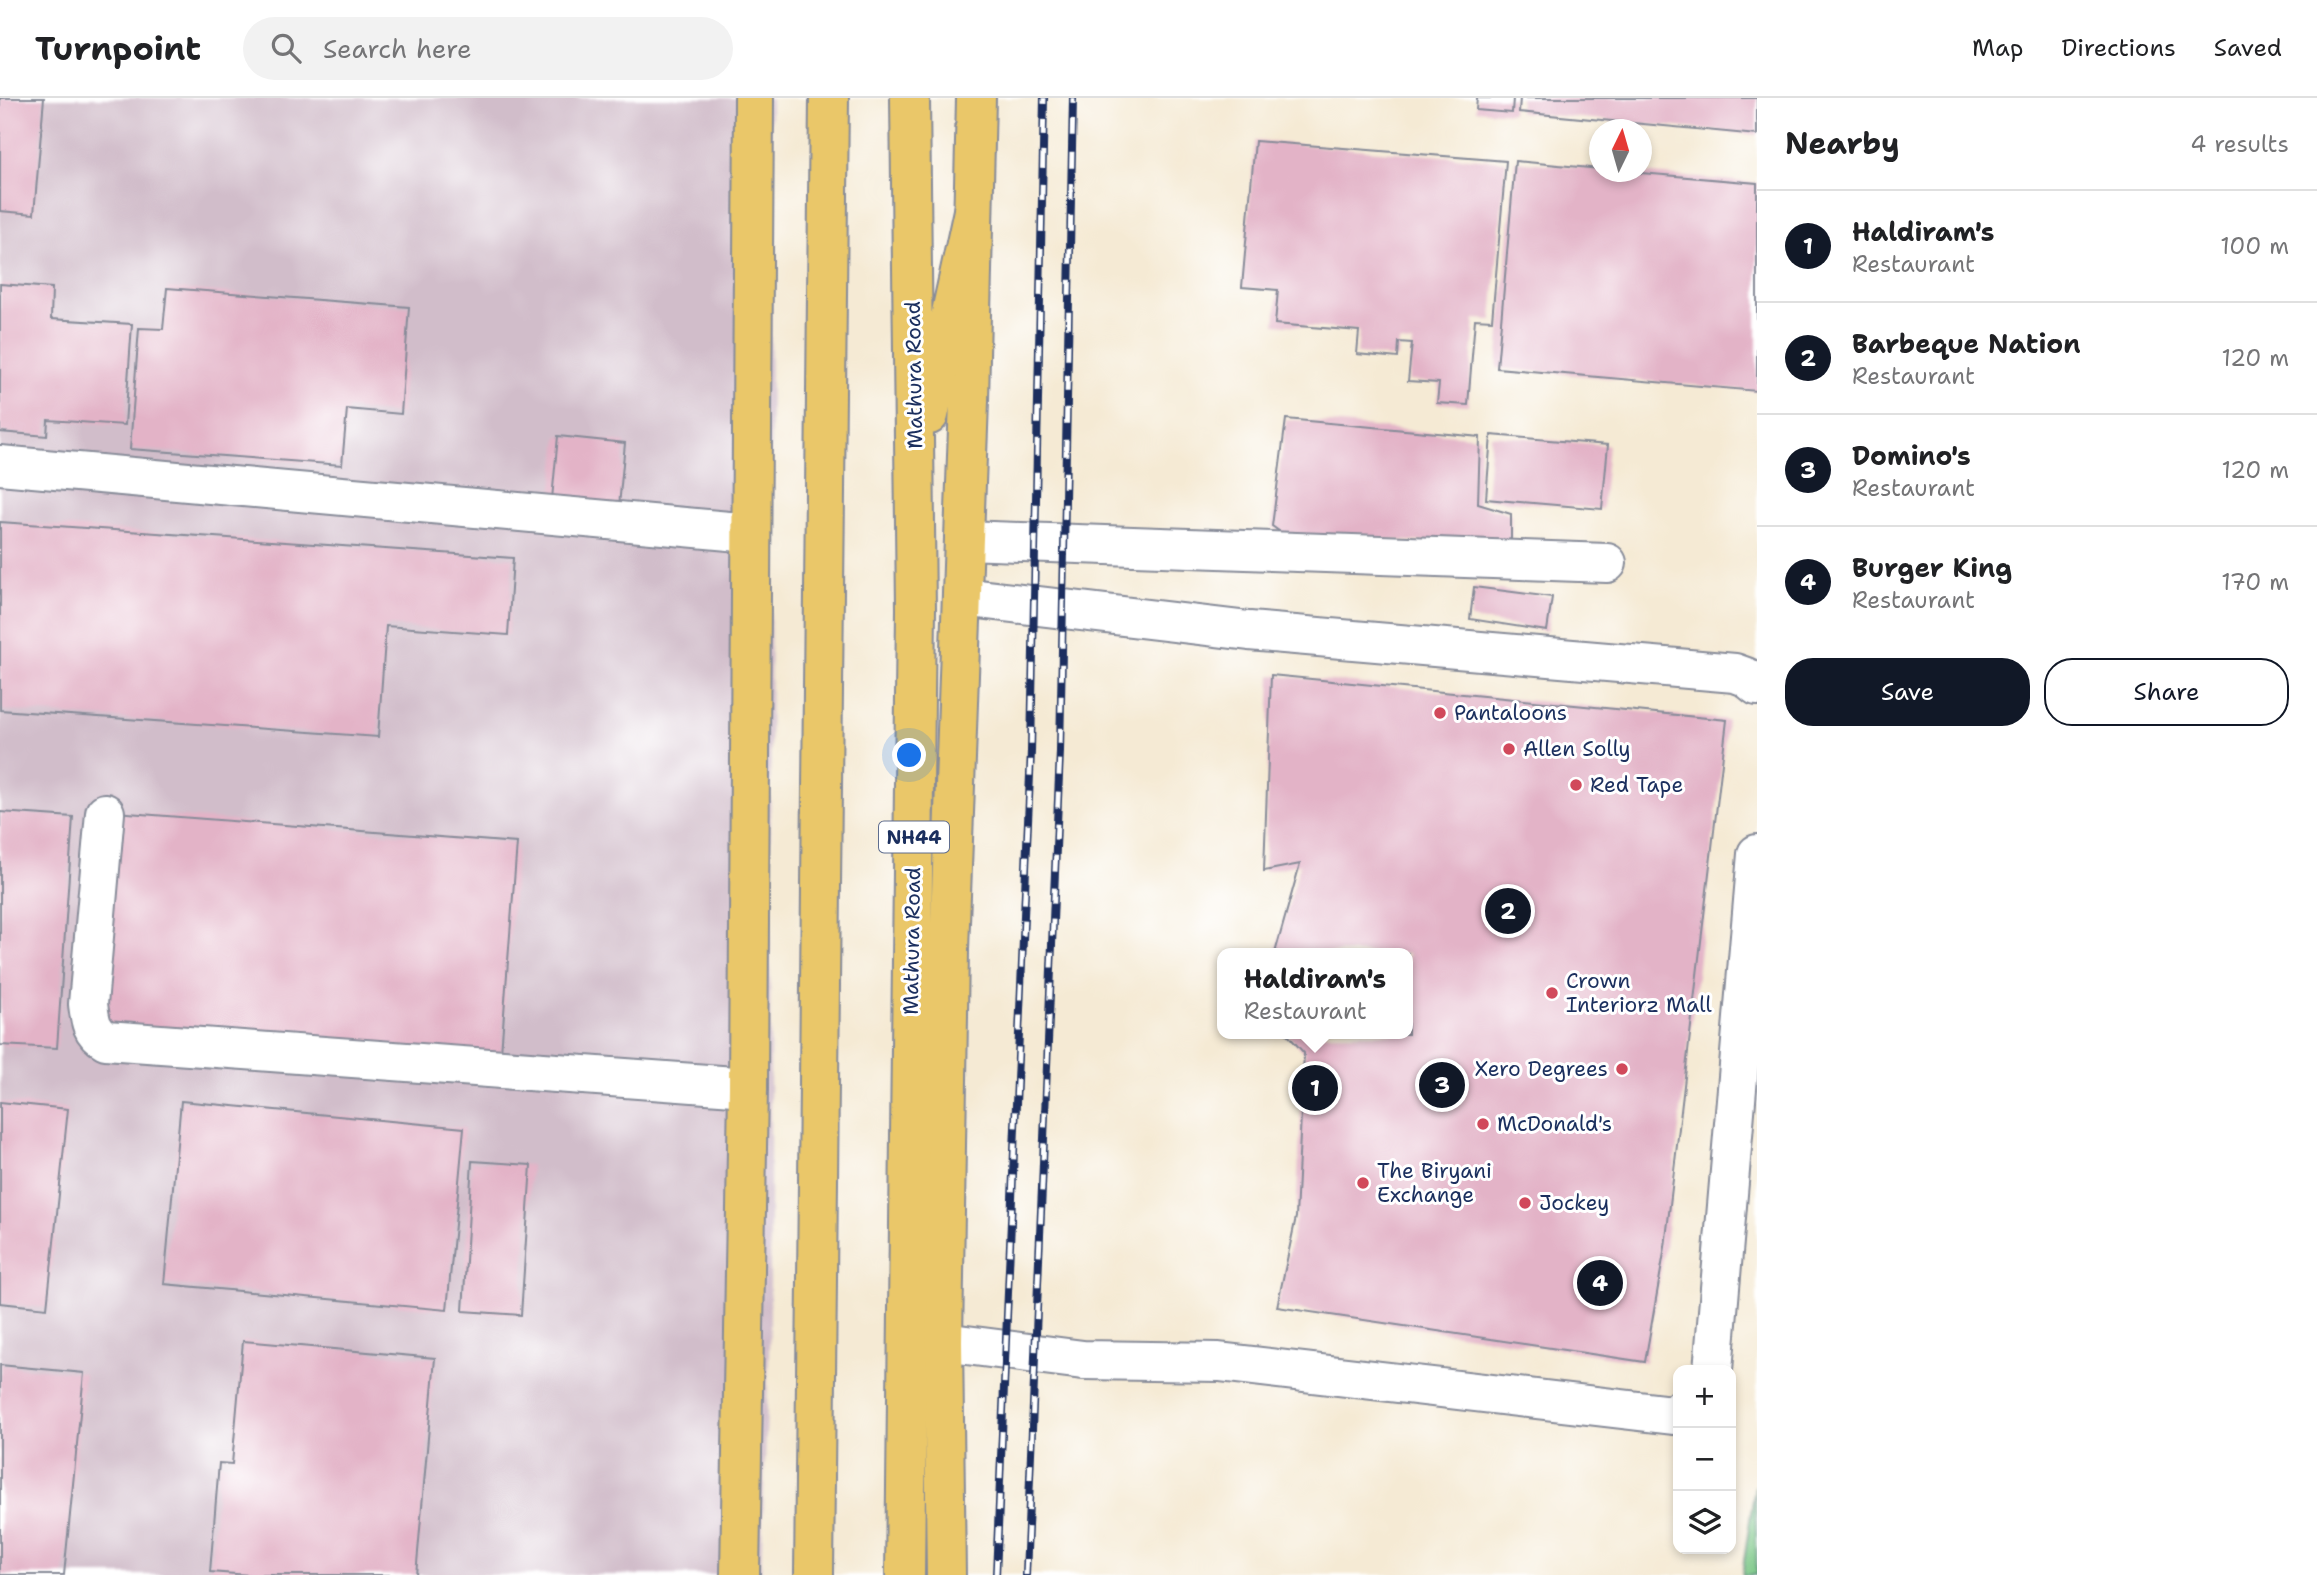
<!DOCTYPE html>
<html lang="en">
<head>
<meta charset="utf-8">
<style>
  body { margin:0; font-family:"Shantell Sans",sans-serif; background:#f2f2f2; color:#202124 }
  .controls { position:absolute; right:21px; bottom:21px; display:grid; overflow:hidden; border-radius:14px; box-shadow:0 4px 10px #0003 }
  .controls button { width:63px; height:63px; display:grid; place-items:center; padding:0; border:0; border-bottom:2px solid #e0e0e0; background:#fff; color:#202124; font:35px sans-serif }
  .compass { position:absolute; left:1589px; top:21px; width:63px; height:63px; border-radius:50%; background:#fff; box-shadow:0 4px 10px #0003; rotate:5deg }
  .you { position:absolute; left:910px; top:658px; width:24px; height:24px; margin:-18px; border:5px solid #fff; border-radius:50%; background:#1a73e8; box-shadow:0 0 0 10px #1a73e833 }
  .badge { display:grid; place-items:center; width:46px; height:46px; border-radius:50%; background:#111827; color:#fff; font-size:23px; font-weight:700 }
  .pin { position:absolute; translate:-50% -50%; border:4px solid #fff; box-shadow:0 2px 7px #0006 }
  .popup { position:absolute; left:1217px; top:850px; width:196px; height:91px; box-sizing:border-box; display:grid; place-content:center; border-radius:14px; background:#fff; filter:drop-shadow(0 2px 5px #0005); font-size:23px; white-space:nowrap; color:#757577 }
  .popup b { font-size:26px; color:#202124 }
  .popup::after { content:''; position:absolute; left:50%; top:100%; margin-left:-14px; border:14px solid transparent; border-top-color:#fff }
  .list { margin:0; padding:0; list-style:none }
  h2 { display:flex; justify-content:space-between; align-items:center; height:91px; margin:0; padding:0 28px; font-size:30px }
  h2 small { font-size:23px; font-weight:400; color:#757577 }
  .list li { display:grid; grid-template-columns:46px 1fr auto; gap:21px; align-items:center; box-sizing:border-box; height:112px; padding:0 28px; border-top:2px solid #e0e0e0 }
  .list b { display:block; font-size:26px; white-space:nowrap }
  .list p { margin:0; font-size:23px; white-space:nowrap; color:#757577 }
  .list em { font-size:23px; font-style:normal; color:#757577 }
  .actions { display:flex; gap:14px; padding:21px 28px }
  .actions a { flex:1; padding:16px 0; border:2px solid #111827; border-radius:28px; text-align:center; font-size:24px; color:#111827 }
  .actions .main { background:#111827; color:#fff }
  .icon { flex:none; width:38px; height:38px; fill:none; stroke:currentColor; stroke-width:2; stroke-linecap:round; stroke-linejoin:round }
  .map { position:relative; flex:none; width:1757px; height:1477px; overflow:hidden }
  header { display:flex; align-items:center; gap:42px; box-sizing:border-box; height:98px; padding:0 35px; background:#fff; border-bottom:2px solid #e0e0e0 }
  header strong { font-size:33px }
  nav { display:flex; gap:38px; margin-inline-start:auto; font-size:24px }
  .search { width:490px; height:63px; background:#f2f2f2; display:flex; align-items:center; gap:18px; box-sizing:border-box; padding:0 24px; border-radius:38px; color:#757577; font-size:26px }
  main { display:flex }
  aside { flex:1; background:#fff }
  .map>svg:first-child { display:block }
  .industrial { fill:#d1bdca }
  .green { fill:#7cc786; stroke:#4c7b72; stroke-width:2 }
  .building { fill:#e3b3c7 }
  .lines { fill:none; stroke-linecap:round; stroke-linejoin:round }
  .minor-casing { stroke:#888c99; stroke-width:42 }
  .major-casing { stroke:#888c99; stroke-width:42 }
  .highway-casing { stroke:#888c99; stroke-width:42 }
  .minor { stroke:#fff; stroke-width:38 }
  .major { stroke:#eac769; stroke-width:38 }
  .highway { stroke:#eac769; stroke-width:38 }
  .rail-casing { stroke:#1b2f5e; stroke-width:8 }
  .rail { stroke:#fff; stroke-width:5; stroke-dasharray:16; stroke-linecap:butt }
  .poi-dot { fill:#d1495b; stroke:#fff; stroke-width:2.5 }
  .labels { text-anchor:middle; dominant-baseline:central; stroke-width:6; stroke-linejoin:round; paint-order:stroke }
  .shield { fill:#fff; stroke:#5f6d8e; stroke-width:2 }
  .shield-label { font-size:19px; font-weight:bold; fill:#1b2f5e }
  .street-label { font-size:21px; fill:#1b2f5e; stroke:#fff }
  .poi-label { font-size:21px; fill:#1b2f5e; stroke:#fff; text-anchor:start }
</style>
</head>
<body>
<header>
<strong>Turnpoint</strong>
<div class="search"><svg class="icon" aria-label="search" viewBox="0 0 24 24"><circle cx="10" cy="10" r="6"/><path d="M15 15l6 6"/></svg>Search here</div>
<nav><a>Map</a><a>Directions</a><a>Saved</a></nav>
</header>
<main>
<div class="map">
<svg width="1757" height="1477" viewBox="0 0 1757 1477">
  <rect width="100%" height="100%" fill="#fff"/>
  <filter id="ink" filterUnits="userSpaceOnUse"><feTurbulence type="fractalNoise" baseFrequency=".0143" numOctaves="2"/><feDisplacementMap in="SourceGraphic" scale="14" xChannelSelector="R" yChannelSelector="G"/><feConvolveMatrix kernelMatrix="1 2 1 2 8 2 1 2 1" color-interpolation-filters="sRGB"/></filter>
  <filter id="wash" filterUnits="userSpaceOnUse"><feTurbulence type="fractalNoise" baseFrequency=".00686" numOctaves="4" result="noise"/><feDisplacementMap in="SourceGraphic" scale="28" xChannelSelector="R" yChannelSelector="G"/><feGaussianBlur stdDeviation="1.57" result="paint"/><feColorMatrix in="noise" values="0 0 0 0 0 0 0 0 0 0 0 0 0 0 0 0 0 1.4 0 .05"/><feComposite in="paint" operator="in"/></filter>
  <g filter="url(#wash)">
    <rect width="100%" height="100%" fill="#f5ead4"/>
    <path class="industrial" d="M 0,0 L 771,0 L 770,1226 L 761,1477 L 0,1477 Z"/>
    <path class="green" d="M 1755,1388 L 1757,1477 L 1742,1477 Z"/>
    <g id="blocks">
      <path class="building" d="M 0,0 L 44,0 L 34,116 L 0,113 Z
        M 1477,0 L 1513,0 L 1512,15 L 1476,12 Z
        M 1520,0 L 1757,0 L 1757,37 L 1519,14 Z
        M 1255,43 L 1506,63 L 1492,222 L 1475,221 L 1468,307 L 1437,305 L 1439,285 L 1408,283 L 1412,245 L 1399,244 L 1398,260 L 1357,256 L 1359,233 L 1275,226 L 1278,192 L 1242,189 Z
        M 1515,63 L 1600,71 L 1600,74 L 1629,74 L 1757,85 L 1757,293 L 1497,270 Z
        M 0,186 L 52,190 L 51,221 L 132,226 L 125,327 L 48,322 L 47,338 L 0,334 Z
        M 167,190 L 409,209 L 401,316 L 347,311 L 342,367 L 130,351 L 139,230 L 163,231 Z
        M 1286,321 L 1480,339 L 1478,406 L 1511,416 L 1511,441 L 1494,447 L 1286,438 L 1272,428 Z
        M 1491,337 L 1608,347 L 1602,411 L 1486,401 Z
        M 558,338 L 625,345 L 619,408 L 552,401 Z
        M 0,424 L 513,460 L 508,537 L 386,528 L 378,639 L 0,612 Z
        M 1474,489 L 1552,499 L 1547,533 L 1470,521 Z
        M 1271,577 L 1727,622 L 1665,1149 L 1645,1264 L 1277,1209 L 1296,1119 L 1304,955 L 1287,936 L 1408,936 L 1408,855 L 1275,855 L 1300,766 L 1264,773 Z
        M 0,714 L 73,719 L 57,950 L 0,947 Z
        M 115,714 L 517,745 L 500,968 L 97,936 Z
        M 181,1003 L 464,1030 L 447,1212 L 164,1186 Z
        M 0,1004 L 68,1011 L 47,1210 L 0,1205 Z
        M 472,1063 L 531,1067 L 521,1217 L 463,1213 Z
        M 243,1243 L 435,1260 L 416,1477 L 249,1477 L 210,1474 L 219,1365 L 232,1366 Z
        M 0,1267 L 84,1275 L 64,1477 L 0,1477 Z"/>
    </g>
  </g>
  <g filter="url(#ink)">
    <use href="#blocks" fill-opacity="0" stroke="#888c99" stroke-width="2"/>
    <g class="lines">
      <defs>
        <path id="minor" d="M 0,367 L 751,435
          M 964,442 L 1607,465
          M 962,499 L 1249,533 L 1735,575 L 1746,579 L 1757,588
          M 105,715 L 88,906 C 90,922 91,934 106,942 L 748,989
          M 943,1244 L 1083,1262 L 1219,1264 L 1673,1317 L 1678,1313
          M 1713,1272 L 1757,756"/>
        <path id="major" d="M 740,1477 L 748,989 L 754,0
          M 946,1477 L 943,1244 L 949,852 L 969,303 L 976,0"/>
        <path id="highway" d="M 929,317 L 973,113
          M 814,1477 L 829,0
          M 905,1477 L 916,511 L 910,0"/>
      </defs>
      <use href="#minor" class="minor-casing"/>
      <use href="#major" class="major-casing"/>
      <use href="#highway" class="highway-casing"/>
      <use href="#minor" class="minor"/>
      <use href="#major" class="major"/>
      <use href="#highway" class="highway"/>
      <defs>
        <path id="rail" d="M 996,1477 L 1031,653 L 1044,0
          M 1026,1477 L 1060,653 L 1073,0"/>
      </defs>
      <use href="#rail" class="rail-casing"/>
      <use href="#rail" class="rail"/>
    </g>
  </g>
  <g class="poi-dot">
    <circle cx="1440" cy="615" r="7"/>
    <circle cx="1509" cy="651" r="7"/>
    <circle cx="1576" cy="687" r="7"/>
    <circle cx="1552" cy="895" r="7"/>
    <circle cx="1622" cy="971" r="7"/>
    <circle cx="1483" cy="1026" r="7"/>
    <circle cx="1363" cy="1085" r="7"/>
    <circle cx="1525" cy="1105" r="7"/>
  </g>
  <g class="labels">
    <rect class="shield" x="879" y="723.5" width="70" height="31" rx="5"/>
    <g class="shield-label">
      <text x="914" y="739">NH44</text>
    </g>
    <g class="street-label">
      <text transform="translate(914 277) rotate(-91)">Mathura Road</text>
      <text transform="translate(912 843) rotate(-89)">Mathura Road</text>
    </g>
    <g class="poi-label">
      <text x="1454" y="615">Pantaloons</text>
      <text x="1523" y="651">Allen Solly</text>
      <text x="1590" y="687">Red Tape</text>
      <text x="1566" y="883">Crown<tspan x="1566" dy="24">Interiorz Mall</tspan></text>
      <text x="1608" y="971" text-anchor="end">Xero Degrees</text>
      <text x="1497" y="1026">McDonald's</text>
      <text x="1377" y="1073">The Biryani<tspan x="1377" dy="24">Exchange</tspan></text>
      <text x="1539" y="1105">Jockey</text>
    </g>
  </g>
</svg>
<div class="controls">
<button>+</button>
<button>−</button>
<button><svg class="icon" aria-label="layers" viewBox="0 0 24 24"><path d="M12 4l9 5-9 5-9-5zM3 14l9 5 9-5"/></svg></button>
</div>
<svg class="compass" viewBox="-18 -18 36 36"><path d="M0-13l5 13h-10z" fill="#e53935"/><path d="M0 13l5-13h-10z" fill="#757577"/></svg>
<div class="you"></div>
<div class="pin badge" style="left:1315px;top:990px">1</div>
<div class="popup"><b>Haldiram's</b>Restaurant</div>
<div class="pin badge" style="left:1508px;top:813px">2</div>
<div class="pin badge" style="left:1442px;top:987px">3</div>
<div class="pin badge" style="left:1600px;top:1185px">4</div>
</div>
<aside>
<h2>Nearby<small>4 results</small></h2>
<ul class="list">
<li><span class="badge">1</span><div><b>Haldiram's</b><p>Restaurant</p></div><em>100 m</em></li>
<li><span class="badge">2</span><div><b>Barbeque Nation</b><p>Restaurant</p></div><em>120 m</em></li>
<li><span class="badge">3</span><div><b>Domino's</b><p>Restaurant</p></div><em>120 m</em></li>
<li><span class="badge">4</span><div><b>Burger King</b><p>Restaurant</p></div><em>170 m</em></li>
</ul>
<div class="actions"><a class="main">Save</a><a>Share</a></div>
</aside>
</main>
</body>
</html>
